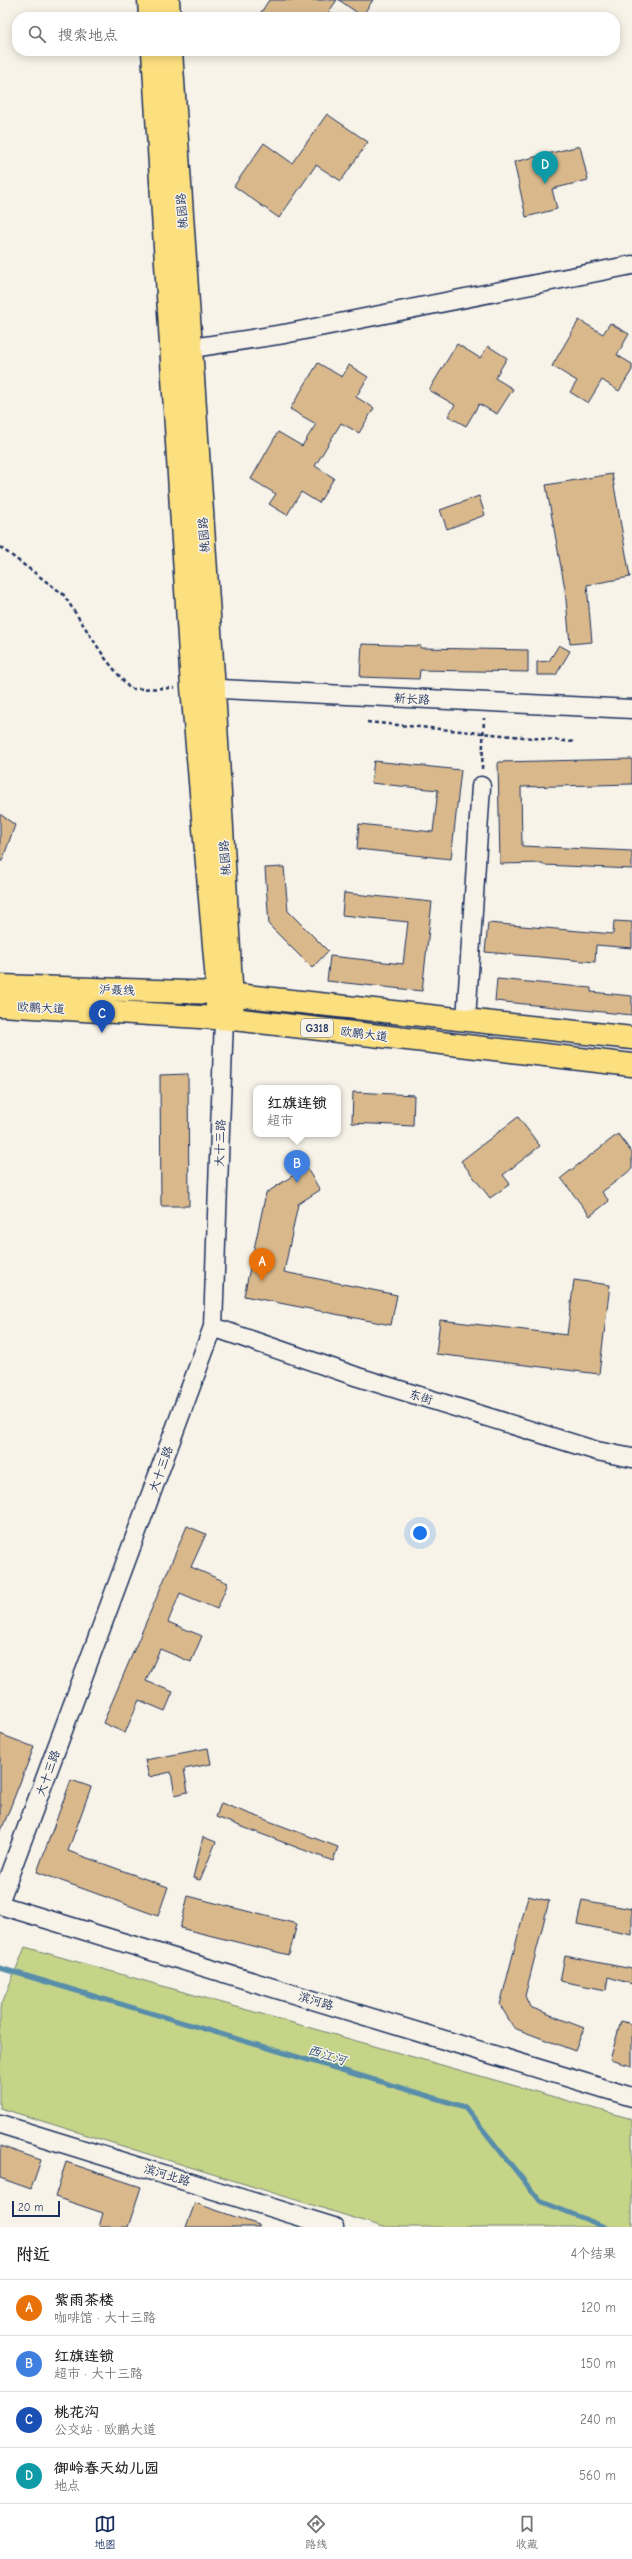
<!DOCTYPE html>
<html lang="zh">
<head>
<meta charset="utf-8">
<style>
  body { margin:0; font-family:"Comic Neue","LXGW WenKai TC",sans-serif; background:#f2f2f2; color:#222 }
  .scale { position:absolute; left:12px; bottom:10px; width:48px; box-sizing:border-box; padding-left:4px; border:2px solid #1b2f5e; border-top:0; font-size:11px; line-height:14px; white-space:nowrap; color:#1b2f5e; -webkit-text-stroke:3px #f7f3e8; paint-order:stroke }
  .you { position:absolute; left:420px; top:1533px; width:14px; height:14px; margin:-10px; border:3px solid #fff; border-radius:50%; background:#1a73e8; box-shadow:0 0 0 6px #1a73e833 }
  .badge { display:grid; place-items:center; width:26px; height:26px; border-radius:50%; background:#1b2f5e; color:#fff; font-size:13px; font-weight:700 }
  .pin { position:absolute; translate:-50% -33px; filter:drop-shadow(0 1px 2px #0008) }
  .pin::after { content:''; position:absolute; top:21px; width:14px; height:12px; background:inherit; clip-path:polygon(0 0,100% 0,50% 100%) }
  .popup { position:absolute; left:253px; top:1085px; width:88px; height:52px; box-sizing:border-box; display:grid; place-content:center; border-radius:8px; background:#fff; filter:drop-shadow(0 1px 3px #0005); font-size:13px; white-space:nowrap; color:#767676 }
  .popup b { font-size:15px; color:#222 }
  .popup::after { content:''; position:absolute; left:50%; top:100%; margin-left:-8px; border:8px solid transparent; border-top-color:#fff }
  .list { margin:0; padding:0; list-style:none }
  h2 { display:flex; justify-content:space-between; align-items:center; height:52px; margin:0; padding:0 16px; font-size:17px }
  h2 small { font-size:13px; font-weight:400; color:#767676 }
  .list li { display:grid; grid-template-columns:26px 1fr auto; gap:12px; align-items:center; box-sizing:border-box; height:56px; padding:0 16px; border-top:1px solid #e0e0e0 }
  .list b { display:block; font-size:15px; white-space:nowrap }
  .list p { margin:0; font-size:13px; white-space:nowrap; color:#767676 }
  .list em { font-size:13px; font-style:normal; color:#767676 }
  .icon { flex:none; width:22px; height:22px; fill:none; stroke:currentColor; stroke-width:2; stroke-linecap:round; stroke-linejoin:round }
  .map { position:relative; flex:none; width:632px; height:2227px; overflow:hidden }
  .search { position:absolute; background:#fff; box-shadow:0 2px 10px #0003; left:12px; right:12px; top:12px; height:44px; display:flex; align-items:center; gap:10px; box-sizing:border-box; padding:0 14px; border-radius:16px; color:#767676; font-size:15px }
  .sheet { height:276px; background:#fff }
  nav { display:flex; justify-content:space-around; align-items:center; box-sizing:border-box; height:56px; border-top:1px solid #e0e0e0; background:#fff; font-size:11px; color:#767676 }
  nav a { display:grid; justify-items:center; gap:2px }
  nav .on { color:#1b2f5e }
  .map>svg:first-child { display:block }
  .green { fill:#c6d488; stroke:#708273 }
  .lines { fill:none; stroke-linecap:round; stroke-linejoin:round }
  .stream { stroke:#588eab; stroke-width:5 }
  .building { fill:#d9b98c; stroke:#1b2f5e }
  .minor-casing { stroke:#1b2f5e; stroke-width:21 }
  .major-casing { stroke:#1b2f5e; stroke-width:25 }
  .highway-casing { stroke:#1b2f5e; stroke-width:25 }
  .path { stroke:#1b2f5e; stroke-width:2.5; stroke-dasharray:4 3; stroke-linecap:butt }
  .minor { stroke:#f7f3e8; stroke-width:18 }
  .major { stroke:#fce080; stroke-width:22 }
  .highway { stroke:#fce080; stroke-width:22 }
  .labels { text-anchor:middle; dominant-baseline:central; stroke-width:3; stroke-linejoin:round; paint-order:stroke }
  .shield { fill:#f7f3e8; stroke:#5d6a87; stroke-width:1 }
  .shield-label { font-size:11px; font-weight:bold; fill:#1b2f5e }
  .street-label { font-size:12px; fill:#1b2f5e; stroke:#f7f3e8 }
  .water-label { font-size:13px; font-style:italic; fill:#34577e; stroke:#f7f3e8 }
</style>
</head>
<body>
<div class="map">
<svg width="632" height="2227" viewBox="0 0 632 2227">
  <rect width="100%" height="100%" fill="#f7f3e8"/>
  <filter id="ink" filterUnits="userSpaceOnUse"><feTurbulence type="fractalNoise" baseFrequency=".025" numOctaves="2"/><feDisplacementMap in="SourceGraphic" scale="8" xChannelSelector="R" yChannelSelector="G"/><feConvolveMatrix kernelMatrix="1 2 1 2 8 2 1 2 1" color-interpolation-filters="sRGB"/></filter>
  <g filter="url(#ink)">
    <path class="green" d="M 25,1947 L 632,2119 L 632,2227 L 383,2227 L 0,2108 L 0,2008 Z"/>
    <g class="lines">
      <path class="stream" d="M 0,1968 L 465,2107 L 540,2201 L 605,2227"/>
    </g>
    <path class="building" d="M 269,0 L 337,0 L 325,17 L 258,17 Z
      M 339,0 L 373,0 L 362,16 Z
      M 327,114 L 368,142 L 341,181 L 316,165 L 279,218 L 234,186 L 264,143 L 292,163 Z
      M 580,146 L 588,180 L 552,189 L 557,209 L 526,217 L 514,162 Z
      M 579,320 L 603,334 L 610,323 L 629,334 L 617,355 L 632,364 L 632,370 L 619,391 L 602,380 L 588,403 L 570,392 L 577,381 L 552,366 Z
      M 457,344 L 480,358 L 488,346 L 507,358 L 495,378 L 513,389 L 497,414 L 479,404 L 466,426 L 448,416 L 455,405 L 429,390 Z
      M 318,363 L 342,377 L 349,365 L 368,377 L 356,397 L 374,408 L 359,433 L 341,423 L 315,466 L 334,478 L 319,503 L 301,492 L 287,515 L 269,504 L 276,494 L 251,479 L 278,432 L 302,446 L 316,424 L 290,409 Z
      M 612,474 L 630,577 L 587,585 L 592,642 L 570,644 L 565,589 L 546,485 Z
      M 479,496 L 485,515 L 447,529 L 440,510 Z
      M 362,644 L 421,646 L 420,648 L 528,650 L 528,672 L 420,670 L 419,679 L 360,677 Z
      M 559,645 L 570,651 L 556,675 L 537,675 L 537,662 L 549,661 Z
      M 632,759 L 632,784 L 521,787 L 522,846 L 632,851 L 632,869 L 543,865 L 543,863 L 500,864 L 498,762 Z
      M 374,761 L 461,770 L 451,859 L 357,849 L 359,824 L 433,832 L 438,790 L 371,783 Z
      M 0,814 L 15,825 L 2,861 L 0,861 Z
      M 284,867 L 288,911 L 328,951 L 312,968 L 269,925 L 265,868 Z
      M 344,893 L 432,902 L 422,991 L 327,981 L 330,956 L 403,964 L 408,922 L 342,915 Z
      M 614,921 L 632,922 L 632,948 L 596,945 L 595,962 L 485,952 L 488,923 L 613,934 Z
      M 497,979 L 591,988 L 591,992 L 632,996 L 632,1015 L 495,1001 Z
      M 188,1074 L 189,1206 L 161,1206 L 160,1075 Z
      M 353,1092 L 414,1095 L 413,1126 L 352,1123 Z
      M 518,1117 L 540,1146 L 503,1175 L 510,1184 L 490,1198 L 461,1161 Z
      M 618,1134 L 632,1153 L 632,1169 L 602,1192 L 609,1201 L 590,1216 L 561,1178 Z
      M 306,1167 L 320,1190 L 298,1204 L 284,1272 L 397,1295 L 391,1325 L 244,1296 L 266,1193 Z
      M 574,1280 L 610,1285 L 599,1374 L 436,1354 L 440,1320 L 567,1335 Z
      M 187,1526 L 206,1534 L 191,1567 L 228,1583 L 217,1609 L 180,1593 L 168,1622 L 202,1636 L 191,1662 L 160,1649 L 146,1681 L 173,1692 L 165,1711 L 139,1700 L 125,1733 L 103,1723 Z
      M 0,1734 L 34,1747 L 1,1831 L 0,1831 Z
      M 208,1748 L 211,1764 L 184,1769 L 188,1792 L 175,1795 L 171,1772 L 149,1777 L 145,1760 Z
      M 71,1780 L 91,1787 L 68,1851 L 168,1887 L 158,1916 L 37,1872 Z
      M 221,1803 L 338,1847 L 333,1861 L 216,1817 Z
      M 203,1837 L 216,1842 L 200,1880 L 193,1878 Z
      M 188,1896 L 297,1924 L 289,1955 L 180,1928 Z
      M 528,1896 L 549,1901 L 525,1996 L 530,2007 L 584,2028 L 575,2051 L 514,2028 L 500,2005 Z
      M 582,1900 L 632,1909 L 632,1935 L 577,1924 Z
      M 565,1956 L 632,1969 L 632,1984 L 608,1977 L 606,1990 L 560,1981 Z
      M 621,2021 L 632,2024 L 632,2066 L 610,2060 Z
      M 0,2146 L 41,2160 L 31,2189 L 0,2178 Z
      M 66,2162 L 141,2187 L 128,2227 L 99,2227 L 103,2213 L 55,2197 Z
      M 195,2203 L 259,2225 L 259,2227 L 186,2227 Z"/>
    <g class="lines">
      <defs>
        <path id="minor" d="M 179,350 L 284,334 L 632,265
          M 201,688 L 632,709
          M 466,1020 L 481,786
          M 213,1327 L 358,1377 L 597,1451 L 632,1458
          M 0,1900 L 213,1327 L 224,1018
          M 0,1905 L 632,2097
          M 0,2124 L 334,2227"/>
        <path id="major" d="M 149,0 L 150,17
          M 168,0 L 169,17
          M 153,51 L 192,687 L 218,993 L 216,1018
          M 171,51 L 214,690 L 233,1019"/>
        <path id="highway" d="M 0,986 L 218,993 L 632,1038
          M 0,1005 L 233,1019 L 632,1065"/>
      </defs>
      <use href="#minor" class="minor-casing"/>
      <use href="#major" class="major-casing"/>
      <use href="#highway" class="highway-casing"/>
      <path class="path" d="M 0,547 L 63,594 L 105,658 L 130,689 L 174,688
        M 367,722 L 575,742
        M 482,769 L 484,718"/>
      <use href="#minor" class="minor"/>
      <use href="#major" class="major"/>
      <use href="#highway" class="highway"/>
    </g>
  </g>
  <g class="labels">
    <rect class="shield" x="301" y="1019" width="32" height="18" rx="3"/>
    <g class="shield-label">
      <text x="317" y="1028">G318</text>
    </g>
    <g class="street-label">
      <text transform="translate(182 211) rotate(-94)">桃园路</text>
      <text transform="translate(204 535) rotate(-94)">桃园路</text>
      <text transform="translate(412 699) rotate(3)">新长路</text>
      <text transform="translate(225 858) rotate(-94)">桃园路</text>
      <text transform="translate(117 990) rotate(2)">沪聂线</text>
      <text transform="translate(41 1008) rotate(3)">欧鹏大道</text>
      <text transform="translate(364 1034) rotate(7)">欧鹏大道</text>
      <text transform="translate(220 1143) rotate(-88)">大十三路</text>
      <text transform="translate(421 1397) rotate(17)">东街</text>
      <text transform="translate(161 1469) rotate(-70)">大十三路</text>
      <text transform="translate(48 1773) rotate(-70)">大十三路</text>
      <text transform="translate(316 2001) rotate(17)">滨河路</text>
      <text transform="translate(167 2175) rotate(17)">滨河北路</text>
    </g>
    <g class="water-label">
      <text transform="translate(327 2055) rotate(17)">西江河</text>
    </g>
  </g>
</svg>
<div class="scale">20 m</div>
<div class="you"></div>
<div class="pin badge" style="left:262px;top:1281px;background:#e8710a">A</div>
<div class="pin badge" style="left:297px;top:1183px;background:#3f7fe0">B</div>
<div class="popup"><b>红旗连锁</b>超市</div>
<div class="pin badge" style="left:102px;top:1033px;background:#1a4fb4">C</div>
<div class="pin badge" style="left:545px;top:184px;background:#0f9aa8">D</div>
<div class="search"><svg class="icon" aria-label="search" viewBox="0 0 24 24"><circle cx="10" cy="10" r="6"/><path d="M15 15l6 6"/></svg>搜索地点</div>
</div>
<section class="sheet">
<h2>附近<small>4个结果</small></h2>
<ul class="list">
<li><span class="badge" style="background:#e8710a">A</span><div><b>紫雨茶楼</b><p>咖啡馆 · 大十三路</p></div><em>120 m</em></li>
<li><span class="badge" style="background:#3f7fe0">B</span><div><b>红旗连锁</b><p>超市 · 大十三路</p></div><em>150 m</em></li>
<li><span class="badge" style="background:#1a4fb4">C</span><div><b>桃花沟</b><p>公交站 · 欧鹏大道</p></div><em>240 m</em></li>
<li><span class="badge" style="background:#0f9aa8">D</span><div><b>御岭春天幼儿园</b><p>地点</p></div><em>560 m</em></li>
</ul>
</section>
<nav>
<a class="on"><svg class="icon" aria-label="map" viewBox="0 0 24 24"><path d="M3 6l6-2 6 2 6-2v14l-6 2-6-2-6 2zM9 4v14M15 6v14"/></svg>地图</a>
<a><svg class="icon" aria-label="directions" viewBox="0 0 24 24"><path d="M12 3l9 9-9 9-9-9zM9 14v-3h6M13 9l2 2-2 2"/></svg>路线</a>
<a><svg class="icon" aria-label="saved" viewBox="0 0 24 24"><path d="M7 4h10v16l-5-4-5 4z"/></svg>收藏</a>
</nav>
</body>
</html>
